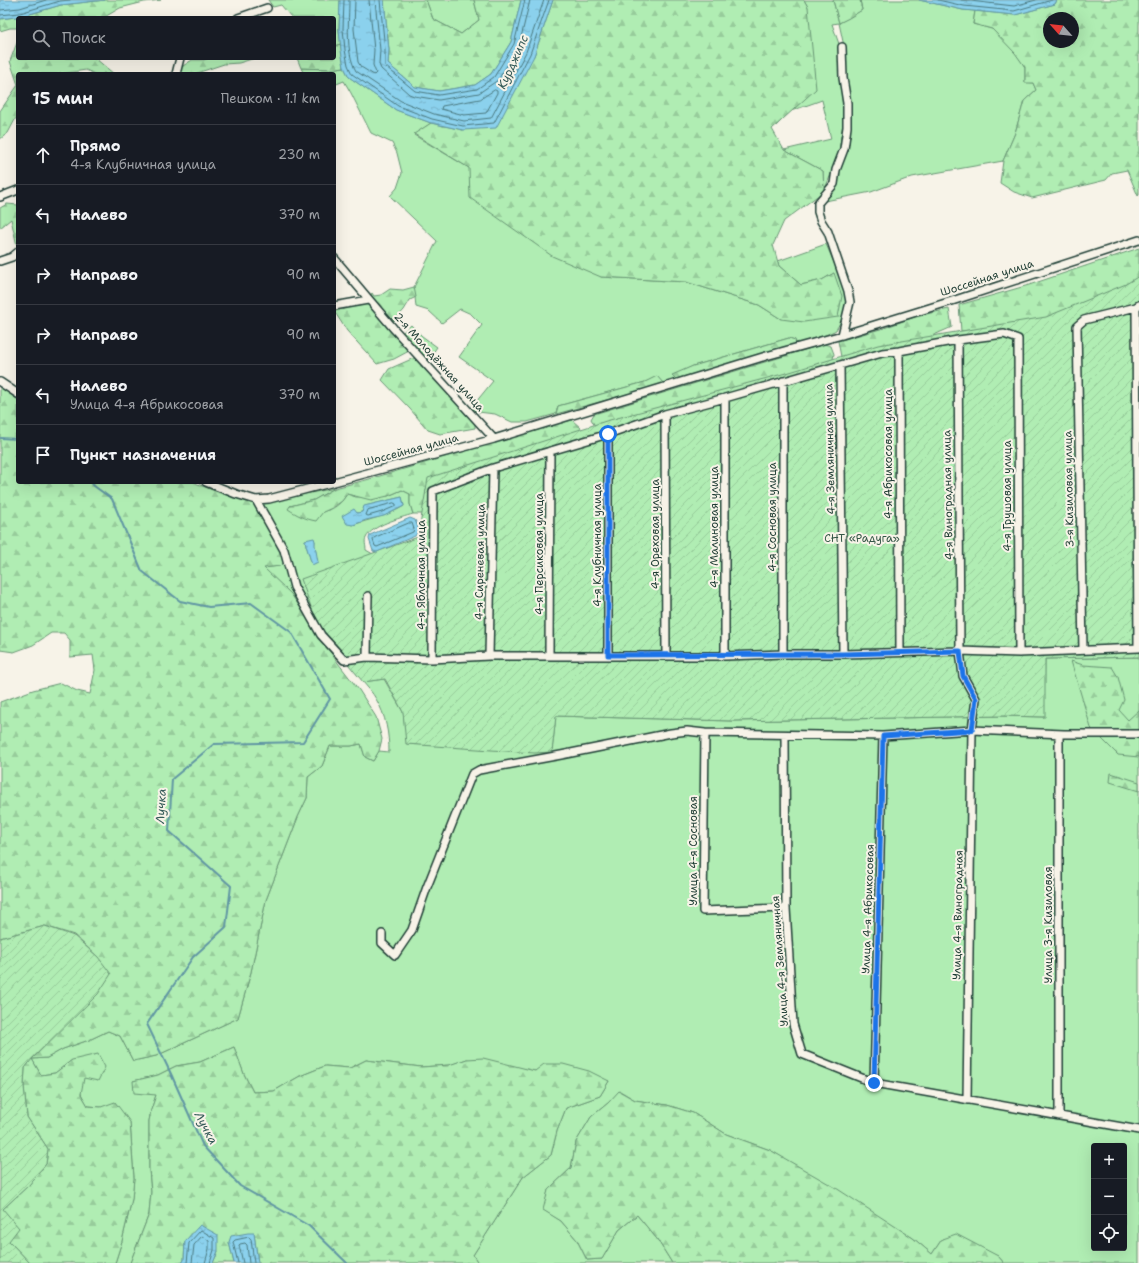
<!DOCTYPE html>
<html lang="ru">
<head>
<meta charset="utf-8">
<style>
  body { margin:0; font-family:"Shantell Sans",sans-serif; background:#20242c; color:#f1f3f6 }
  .controls { position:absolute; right:12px; bottom:12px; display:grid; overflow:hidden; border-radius:4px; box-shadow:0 4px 16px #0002 }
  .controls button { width:36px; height:36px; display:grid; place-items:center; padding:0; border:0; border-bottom:1px solid #363941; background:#171b24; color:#f1f3f6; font:20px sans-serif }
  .compass { position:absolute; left:1043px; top:12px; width:36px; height:36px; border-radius:50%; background:#171b24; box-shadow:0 4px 16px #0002; rotate:297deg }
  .stop { position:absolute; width:12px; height:12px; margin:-9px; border:3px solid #1a73e8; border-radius:50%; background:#fff }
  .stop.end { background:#1a73e8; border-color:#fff; box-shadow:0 1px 4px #0008 }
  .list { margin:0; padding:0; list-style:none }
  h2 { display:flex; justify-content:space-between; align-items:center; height:52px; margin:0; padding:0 16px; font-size:17px }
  h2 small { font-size:13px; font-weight:400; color:#9ea1a6 }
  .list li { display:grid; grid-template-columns:26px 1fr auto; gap:12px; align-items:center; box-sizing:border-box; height:60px; padding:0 16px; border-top:1px solid #363941 }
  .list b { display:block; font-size:15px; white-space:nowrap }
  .list p { margin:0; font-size:13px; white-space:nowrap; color:#9ea1a6 }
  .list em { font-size:13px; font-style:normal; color:#9ea1a6 }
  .icon { flex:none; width:22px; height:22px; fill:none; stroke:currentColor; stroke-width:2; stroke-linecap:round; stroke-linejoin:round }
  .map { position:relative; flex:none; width:1139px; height:1263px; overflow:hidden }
  .search { position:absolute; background:#171b24; box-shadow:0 4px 16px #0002; left:16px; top:16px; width:320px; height:44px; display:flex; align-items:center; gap:10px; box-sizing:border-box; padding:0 14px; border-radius:4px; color:#9ea1a6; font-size:15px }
  .panel { position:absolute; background:#171b24; box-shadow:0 4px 16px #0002; left:16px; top:72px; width:320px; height:412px; border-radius:4px }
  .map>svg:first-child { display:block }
  .grass { fill:#b0edb3; stroke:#689574; fill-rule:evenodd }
  .forest { fill:url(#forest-firs); stroke:#689574; fill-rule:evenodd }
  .garden { fill:url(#garden-furrows); stroke:#689574 }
  .water { fill:url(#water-ripples); stroke:#6096a3 }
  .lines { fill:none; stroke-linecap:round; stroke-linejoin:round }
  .shore { stroke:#4a787e; stroke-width:1 }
  .stream { stroke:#6096a3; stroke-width:2 }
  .street-casing { stroke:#1f3d34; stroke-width:10 }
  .street { stroke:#f7f3e8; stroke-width:7 }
  .route { stroke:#1a73e8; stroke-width:5 }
  .labels { text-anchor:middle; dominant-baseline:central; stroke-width:4; stroke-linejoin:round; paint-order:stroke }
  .street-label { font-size:11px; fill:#1f3d34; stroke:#f7f3e8 }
  .park-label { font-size:11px; fill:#355747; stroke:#f7f3e8 }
  .water-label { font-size:12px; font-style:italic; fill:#355b59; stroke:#f7f3e8 }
</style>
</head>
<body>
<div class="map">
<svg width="1139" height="1263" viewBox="0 0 1139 1263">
  <defs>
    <pattern id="forest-firs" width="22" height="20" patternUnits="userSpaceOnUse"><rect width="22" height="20" fill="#b0edb3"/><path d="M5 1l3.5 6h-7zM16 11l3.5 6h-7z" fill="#97cc9b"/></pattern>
    <pattern id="garden-furrows" width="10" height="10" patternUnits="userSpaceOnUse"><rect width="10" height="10" fill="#b0edb3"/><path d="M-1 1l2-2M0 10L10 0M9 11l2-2" fill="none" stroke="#97cc9b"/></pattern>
    <pattern id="water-ripples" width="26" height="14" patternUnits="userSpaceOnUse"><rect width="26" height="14" fill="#8bd1ed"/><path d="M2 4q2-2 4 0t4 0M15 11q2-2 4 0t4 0" fill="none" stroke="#78b4cc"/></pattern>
  </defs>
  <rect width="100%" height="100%" fill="#f7f3e8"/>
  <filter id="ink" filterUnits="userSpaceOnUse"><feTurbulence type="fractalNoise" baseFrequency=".025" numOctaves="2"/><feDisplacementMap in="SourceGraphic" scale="8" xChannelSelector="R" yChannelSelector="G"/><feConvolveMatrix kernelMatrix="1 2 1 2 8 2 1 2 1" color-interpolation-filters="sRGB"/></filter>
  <g filter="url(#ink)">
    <path class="grass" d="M 268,0 L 340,0 L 339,30 L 341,44 L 334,46 L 334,18 L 292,18 L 281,5 L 273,7 Z
      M 426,0 L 474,0 L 479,20 L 461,34 L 433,19 Z
      M 804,0 L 833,0 L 839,23 L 862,10 L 860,0 L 919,0 L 963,10 L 975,11 L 973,24 L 992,29 L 1016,53 L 1025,67 L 1025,82 L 1033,83 L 1036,90 L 1024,101 L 1015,133 L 1003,161 L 912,177 L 871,192 L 825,201 L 826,196 L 839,170 L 846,152 L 845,51 L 839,23 L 832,24 L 839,44 L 842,93 L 843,122 L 839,153 L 829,179 L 824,191 L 823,171 L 784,150 L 831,139 L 822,100 L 791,111 L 776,126 L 768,101 L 808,7 Z
      M 344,67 L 349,77 L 396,110 L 431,123 L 414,135 L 469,168 L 601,277 L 686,282 L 759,305 L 781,319 L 834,273 L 822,280 L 801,285 L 779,266 L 778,261 L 826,244 L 844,286 L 846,303 L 842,319 L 836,330 L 826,335 L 796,344 L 795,340 L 789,338 L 693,366 L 673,376 L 676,379 L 664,384 L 657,377 L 645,382 L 558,406 L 556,414 L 527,422 L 512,422 L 495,414 L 478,412 L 471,408 L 493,381 L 459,357 L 482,325 L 471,314 L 460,309 L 442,323 L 429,311 L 416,307 L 414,287 L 437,241 L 390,196 L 397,188 L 402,173 L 397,153 L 392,143 L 371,133 L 351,93 L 344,81 L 334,85 L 334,74 L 304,74 L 301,68 L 330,69 Z
      M 335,488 L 314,500 L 290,506 C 314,511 331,519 347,494 L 356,497 L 388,496 L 402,490 L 410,494 L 410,504 L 413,514 C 400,518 372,525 366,538 C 364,541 366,546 366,550 L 378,557 L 327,587 L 307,606 L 294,581 L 282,543 L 261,501 L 310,493 ZM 402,497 L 404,506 C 388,516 370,519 353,525 L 357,513 L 362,512 L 365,506 ZM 305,540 L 315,541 L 312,564 L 306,545 Z
      M 284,562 L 305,614 L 291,594 L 263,568 L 279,566 Z
      M 1139,657 L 1139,1263 L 1004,1263 L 998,1256 L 942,1239 L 932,1254 L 913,1238 L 770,1150 L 726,1134 L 693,1113 L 667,1105 L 635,1100 L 620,1091 L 608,1103 L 591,1117 L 576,1142 L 571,1168 L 548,1190 L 544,1210 L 561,1221 L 577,1240 L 587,1260 L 602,1259 L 619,1230 L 637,1215 L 657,1239 L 672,1263 L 478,1263 L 473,1255 L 523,1177 L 551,1155 L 557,1131 L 566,1108 L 600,1096 L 609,1081 L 535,1071 L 467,1059 L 450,1065 L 421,1067 L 366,1060 L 350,1068 L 325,1066 L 300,1076 L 274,1091 L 253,1092 L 244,1074 L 234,1047 L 200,1062 L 176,1066 L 158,1075 L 133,1081 L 156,1095 L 151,1110 L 149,1121 L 149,1169 L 151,1192 L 149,1214 L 130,1263 L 115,1263 L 122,1241 L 132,1199 L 134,1178 L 130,1122 L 101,1107 L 88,1106 L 81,1094 L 72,1060 L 55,1073 L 41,1075 L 32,1059 L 47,1058 L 63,1049 L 89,1040 L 108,1031 L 120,1036 L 133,1061 L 156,1056 L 238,1018 L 251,972 L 266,900 L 298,817 L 307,798 L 308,777 L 322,766 L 330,746 L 351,746 L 361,744 L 365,757 L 373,761 L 379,751 L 389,752 C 389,735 386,715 376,699 C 373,693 367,687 363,682 L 384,679 L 403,712 L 407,744 L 552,751 L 556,716 L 732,721 L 1003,716 L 1044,717 L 1045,659 ZM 1094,1146 L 1124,1146 L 1124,1248 L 1094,1248 Z"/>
    <path class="forest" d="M 105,0 L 161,0 L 144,2 L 120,8 L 103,18 L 18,18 L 18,28 L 10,28 L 0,31 L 0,19 L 23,16 L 61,5 Z
      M 384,0 L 426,0 L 433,19 L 461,34 L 479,20 L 474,0 L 521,0 L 511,42 L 491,74 L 475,85 L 439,91 L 415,87 L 388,64 L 389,50 Z
      M 553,0 L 804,0 L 808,7 L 816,89 L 772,129 L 784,150 L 823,171 L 824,191 L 784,221 L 773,245 L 779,266 L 801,285 L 822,280 L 834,273 L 842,296 L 838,317 L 804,322 L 781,319 L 759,305 L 686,282 L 601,277 L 552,256 L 470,198 L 469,168 L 414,134 L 431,123 L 463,130 L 534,56 Z
      M 833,0 L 860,0 L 862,10 L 849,18 L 839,23 Z
      M 1057,0 L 1139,0 L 1139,195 L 1138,196 L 1127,170 L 1112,173 L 1106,180 L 1032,198 L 1014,192 L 1000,183 L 1003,161 L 1015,133 L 1024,101 L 1036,90 L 1033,83 L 1025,83 L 1025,67 L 1015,53 L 992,29 L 973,24 L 975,11 L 1015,15 L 1055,4 ZM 1049,18 L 1073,18 L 1073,42 L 1049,42 Z
      M 18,40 L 18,58 L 89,58 L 96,59 L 114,74 L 95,74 L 86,70 L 59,74 L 18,74 L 18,114 L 8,133 L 0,139 L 0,111 L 18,85 L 10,61 Z
      M 341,44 L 344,67 L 330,69 L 301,68 L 297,58 L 334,58 L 334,46 Z
      M 209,58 L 255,58 L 239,63 L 224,64 L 194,74 L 178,74 L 180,68 L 192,60 L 204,60 Z
      M 7,204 L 18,205 L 18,246 L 17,246 L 11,219 L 0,228 L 0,208 Z
      M 1139,248 L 1139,300 L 1082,317 L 961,331 L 959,305 L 1029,285 Z
      M 414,287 L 416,297 L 410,300 L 404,310 L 394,321 L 370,296 L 372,293 L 374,296 L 381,295 L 390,289 L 403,290 Z
      M 367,303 L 409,351 L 394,359 L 377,364 L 347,331 L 334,311 Z
      M 949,309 L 952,327 L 925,339 L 842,362 L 838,341 L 884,328 L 917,316 Z
      M 411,325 L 422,336 L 437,347 L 427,361 L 402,333 Z
      M 789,338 L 795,340 L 796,344 L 676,379 L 672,375 L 693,366 Z
      M 824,344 L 831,346 L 834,354 L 832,364 L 595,426 L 591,419 L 594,414 Z
      M 414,358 L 475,423 L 475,428 L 440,434 L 428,430 L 410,409 L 382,380 L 389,369 Z
      M 657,376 L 664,384 L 556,414 L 558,406 L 645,382 Z
      M 0,387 L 18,400 L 18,482 L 193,482 L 215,491 L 253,503 L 260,512 L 274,536 L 284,562 L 280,566 L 264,568 L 291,594 L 338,663 L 359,690 L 376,717 L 382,739 L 379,751 L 373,761 L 365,757 L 361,744 L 351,746 L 330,746 L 322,766 L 308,777 L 307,798 L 298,817 L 266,900 L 251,972 L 238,1018 L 156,1056 L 133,1061 L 120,1036 L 108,1031 L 89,1040 L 63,1049 L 47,1058 L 32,1059 L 41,1075 L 55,1073 L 72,1060 L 98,1054 L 105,1067 L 98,1081 L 84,1078 L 81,1094 L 88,1106 L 101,1107 L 115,1102 L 130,1122 L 134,1178 L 132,1199 L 122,1241 L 115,1263 L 30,1263 L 9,1241 L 3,1209 L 29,1185 L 46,1164 L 48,1149 L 27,1117 L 24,1086 L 25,1068 L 98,957 L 74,935 L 45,926 L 0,938 L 0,702 L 33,690 L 61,683 L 77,691 L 90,694 L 95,670 L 93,655 L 70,657 L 70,640 L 64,633 L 51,633 L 33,645 L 14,652 L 0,650 Z
      M 572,420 L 581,428 L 582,436 L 430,484 L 426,489 L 424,514 L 413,514 L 410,504 L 410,494 L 402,490 L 388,496 L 371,500 L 347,494 L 342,501 L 332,508 L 323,512 L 316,521 C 305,519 297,515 288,509 L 290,506 L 314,500 L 335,488 L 366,480 Z
      M 1071,661 L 1083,665 L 1112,667 L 1118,677 L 1124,700 L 1119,710 L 1128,720 L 1139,710 L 1139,757 L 1118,755 L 1091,728 Z
      M 1111,773 L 1139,782 L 1139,791 L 1110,782 Z
      M 234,1047 L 244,1074 L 253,1092 L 274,1091 L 300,1076 L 325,1066 L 350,1068 L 366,1060 L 421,1067 L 449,1065 L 467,1059 L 483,1058 L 535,1071 L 544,1064 L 563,1064 L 589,1071 L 609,1081 L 600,1096 L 566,1108 L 557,1131 L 551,1155 L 523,1177 L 473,1255 L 478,1263 L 258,1263 L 254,1234 L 229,1242 L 234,1263 L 213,1263 L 218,1251 L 185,1241 L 184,1260 L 182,1263 L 130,1263 L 149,1214 L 151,1192 L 149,1169 L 149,1121 L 151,1110 L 156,1095 L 134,1093 L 133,1081 L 158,1075 L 176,1066 L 200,1062 Z
      M 619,1091 L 635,1100 L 667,1105 L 693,1113 L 726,1134 L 770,1150 L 836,1188 L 913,1238 L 932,1254 L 942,1239 L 956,1234 L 998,1256 L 1004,1263 L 672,1263 L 657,1239 L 637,1215 L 619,1230 L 602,1259 L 587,1260 L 577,1240 L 561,1221 L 543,1210 L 548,1190 L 571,1168 L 576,1142 L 591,1117 L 608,1103 Z"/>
    <path class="garden" d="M 1139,276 L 1139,657 L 1045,659 L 1045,717 L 1003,716 L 732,721 L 556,716 L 552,752 L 534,753 L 406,744 L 403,712 L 385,679 L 363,682 L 319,629 L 301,579 L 418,537 L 428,478 L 606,421 L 790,372 L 878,345 L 1046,317 L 1126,284 Z
      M 45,926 L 74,936 L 98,957 L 111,974 L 98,994 L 32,1059 L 25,1068 L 24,1086 L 27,1117 L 48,1149 L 46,1164 L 29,1185 L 3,1209 L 19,1228 L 9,1241 L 30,1263 L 0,1263 L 0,938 Z"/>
    <path class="water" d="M 0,0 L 105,0 L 61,5 L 23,16 L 0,19 Z
      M 340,0 L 384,0 L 389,50 L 388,64 L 415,87 L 439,91 L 475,85 L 491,74 L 511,42 L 521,0 L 553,0 L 534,56 L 496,128 L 463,130 L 431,123 L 396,110 L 349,77 L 344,67 L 341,51 L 339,30 Z
      M 919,0 L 1057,0 L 1055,4 L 1015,15 L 963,10 Z
      M 402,497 L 404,506 L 384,516 L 366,520 L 353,525 L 347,524 L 342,516 L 354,509 L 357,513 L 362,512 L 364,506 Z
      M 410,518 L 415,520 L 419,530 L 415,536 L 377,552 L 373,551 L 369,539 L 370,535 Z
      M 314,538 L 315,541 L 315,545 L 318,562 L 312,565 L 306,545 L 305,540 Z
      M 200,1225 L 218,1235 L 218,1251 L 213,1263 L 182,1263 L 184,1260 L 185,1241 Z
      M 248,1233 L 254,1233 L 258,1263 L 234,1263 L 229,1242 L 231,1236 Z"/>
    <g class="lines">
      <path class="shore" d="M 344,0 L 343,29 L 345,50 L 348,65 L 352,74 L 398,106 L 432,119 L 463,126 L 494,123 L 530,54 L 549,0
        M 349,0 C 349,22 345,51 356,71 L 401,101 L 434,114 L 464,121 L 491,118 L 526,52 L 544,0
        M 355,0 L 354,29 L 358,62 L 361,67 L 374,75 L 376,73 L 373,65 L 374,50 L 369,0
        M 375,0 L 380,50 L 379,64 L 381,69 L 409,94 L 414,96 L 439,100 L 479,93 L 498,80 L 519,46 L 530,0
        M 380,0 L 385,50 L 385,66 L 415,91 L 439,95 L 477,89 L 494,77 L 514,44 L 525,0
        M 938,0 L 964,6 L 1014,11 L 1052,0
        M 961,0 L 1014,6 L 1036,0
        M 0,10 L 20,8 L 46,0
        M 0,15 L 20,13 L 60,1 L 70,0
        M 495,90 L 497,91 L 497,93 L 486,113 L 464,115 L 441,109 L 442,106 L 480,99 Z
        M 394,503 L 396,504 L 396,506 L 382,512 L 368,516 L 366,515 L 368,510 Z
        M 409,523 L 412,523 L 414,529 L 413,532 L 377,547 L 375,546 L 373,540 L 374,538 Z
        M 187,1263 L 189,1243 L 201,1230 L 214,1238 L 214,1250 L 210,1263
        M 192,1263 L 194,1245 L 202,1236 L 209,1241 L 209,1249 L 205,1263
        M 238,1263 L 233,1242 L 235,1240 L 249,1237 L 251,1239 L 254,1263
        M 243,1263 L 239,1245 L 240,1244 L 245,1243 L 247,1245 L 249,1263"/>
      <path class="stream" d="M 0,438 L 18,439
        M 91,482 L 94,486 L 112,499 L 142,571 L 180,601 L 209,607 L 251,603 L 291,632 L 330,699 L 303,742 L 214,744 L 172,779 L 169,831 L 231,886 L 226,927 L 193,957 L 147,1024 L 171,1074 L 203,1146 L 240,1186 L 309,1226 L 347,1263"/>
      <defs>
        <path id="street" d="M 238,18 L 267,8
          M 842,47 L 843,78 L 847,103 L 847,127 L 844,149 L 836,170 L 834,184 L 818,203 L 818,212 L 821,221 L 828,232 L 848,291 L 850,302 L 842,335
          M 176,74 L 180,58
          M 0,197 L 18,190
          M 334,258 L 394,329 L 494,439
          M 0,261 L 12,257 L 18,252
          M 334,306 L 368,300
          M 1136,307 L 1138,648
          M 958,340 L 960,651 L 963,676 L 976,699 L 972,730 L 967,1100
          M 899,351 L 900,652
          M 840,365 L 843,654
          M 0,382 L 18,394
          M 725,398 L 725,656
          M 665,414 L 666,655
          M 206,482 L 236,494 L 256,500 L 269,499 L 334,482
          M 334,482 L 494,439 L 766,356 L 842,335 L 952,301 L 1139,240
          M 256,500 L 284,550 L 294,587 L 321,635 L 344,660 L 367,657 L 432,659 L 489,656 L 725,656 L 783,654 L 843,654 L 960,651 L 1019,653 L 1139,648
          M 1083,650 L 1077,326 L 1084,320 L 1136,307 L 1139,305
          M 783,654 L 783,381
          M 608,655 L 608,434
          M 489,656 L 493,468
          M 549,656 L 550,451
          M 367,657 L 368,596
          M 432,659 L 433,491 L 493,468 L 608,434 L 665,414 L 725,398 L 882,353 L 899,351 L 958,340 L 1004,334 L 1018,339 L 1019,653
          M 705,733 L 703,911 L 786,908
          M 1059,734 L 1059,1116
          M 785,736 L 786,908 L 793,1024 L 802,1054 L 874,1083 L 1139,1130
          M 382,934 L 382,943 L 395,955 L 412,930 L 427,887 L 472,774 L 479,770 L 561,755 L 671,733 L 687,731 L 705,733 L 883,736 L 972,730 L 1064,734 L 1139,734
          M 874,1083 L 883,736"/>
      </defs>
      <use href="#street" class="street-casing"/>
      <use href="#street" class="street"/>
    </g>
  </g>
  <g class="lines" filter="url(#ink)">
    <path class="route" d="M 608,434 L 608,655 L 843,654 L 960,651 L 963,676 L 976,699 L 972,730 L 883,736 L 874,1083"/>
  </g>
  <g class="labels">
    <g class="street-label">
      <text transform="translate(987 278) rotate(-18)">Шоссейная улица</text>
      <text transform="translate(439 362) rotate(48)">2-я Молодёжная улица</text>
      <text transform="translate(830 449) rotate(-91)">4-я Земляничная улица</text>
      <text transform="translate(411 450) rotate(-15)">Шоссейная улица</text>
      <text transform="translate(888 454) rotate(-90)">4-я Абрикосовая улица</text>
      <text transform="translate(1069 489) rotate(-91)">3-я Кизиловая улица</text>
      <text transform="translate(948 495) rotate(-91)">4-я Виноградная улица</text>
      <text transform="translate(1007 496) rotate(-90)">4-я Грушовая улица</text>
      <text transform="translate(772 517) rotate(-90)">4-я Сосновая улица</text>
      <text transform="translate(714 527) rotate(-90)">4-я Малиновая улица</text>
      <text transform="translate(655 534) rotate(-90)">4-я Ореховая улица</text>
      <text transform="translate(597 545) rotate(-90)">4-я Клубничная улица</text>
      <text transform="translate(539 554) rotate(-90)">4-я Персиковая улица</text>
      <text transform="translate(480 562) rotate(-89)">4-я Сиреневая улица</text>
      <text transform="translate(421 575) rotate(-90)">4-я Яблочная улица</text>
      <text transform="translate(693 851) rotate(-90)">Улица 4-я Сосновая</text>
      <text transform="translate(868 909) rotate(-88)">Улица 4-я Абрикосовая</text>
      <text transform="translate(958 915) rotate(-89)">Улица 4-я Виноградная</text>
      <text transform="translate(1048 925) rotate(-90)">Улица 3-я Кизиловая</text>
      <text transform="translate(780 961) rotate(-94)">Улица 4-я Земляничная</text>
    </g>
    <g class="park-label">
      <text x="862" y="538">СНТ «Радуга»</text>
    </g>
    <g class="water-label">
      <text transform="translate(513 62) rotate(-66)">Курджипс</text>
      <text transform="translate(161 806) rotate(-87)">Лучка</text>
      <text transform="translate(206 1128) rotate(62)">Лучка</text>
    </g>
  </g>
</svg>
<div class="controls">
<button>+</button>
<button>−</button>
<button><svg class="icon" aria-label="locate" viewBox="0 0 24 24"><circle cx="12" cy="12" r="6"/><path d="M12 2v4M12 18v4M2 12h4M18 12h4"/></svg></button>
</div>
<svg class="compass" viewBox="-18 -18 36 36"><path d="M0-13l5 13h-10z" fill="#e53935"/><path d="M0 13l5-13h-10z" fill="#9ea1a6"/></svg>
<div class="stop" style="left:608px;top:434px"></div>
<div class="stop end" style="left:874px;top:1083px"></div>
<div class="search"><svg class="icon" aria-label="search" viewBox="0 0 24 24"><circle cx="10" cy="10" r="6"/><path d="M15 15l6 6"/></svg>Поиск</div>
<section class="panel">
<h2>15 мин<small>Пешком · 1.1 km</small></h2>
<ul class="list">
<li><svg class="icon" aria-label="ahead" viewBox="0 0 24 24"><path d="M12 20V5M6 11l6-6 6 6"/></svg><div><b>Прямо</b><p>4-я Клубничная улица</p></div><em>230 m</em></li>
<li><svg class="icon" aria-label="left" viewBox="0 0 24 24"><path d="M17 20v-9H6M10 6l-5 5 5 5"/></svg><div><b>Налево</b></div><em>370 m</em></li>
<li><svg class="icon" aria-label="right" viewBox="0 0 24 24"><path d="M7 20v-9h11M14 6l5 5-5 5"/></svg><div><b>Направо</b></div><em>90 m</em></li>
<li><svg class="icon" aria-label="right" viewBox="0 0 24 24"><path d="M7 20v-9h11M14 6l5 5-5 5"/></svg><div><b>Направо</b></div><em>90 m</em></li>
<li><svg class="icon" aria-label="left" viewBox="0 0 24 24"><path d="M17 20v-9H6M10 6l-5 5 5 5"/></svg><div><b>Налево</b><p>Улица 4-я Абрикосовая</p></div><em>370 m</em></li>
<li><svg class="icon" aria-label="arrive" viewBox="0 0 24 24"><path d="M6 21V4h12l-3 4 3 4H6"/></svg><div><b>Пункт назначения</b></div></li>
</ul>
</section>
</div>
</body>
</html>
